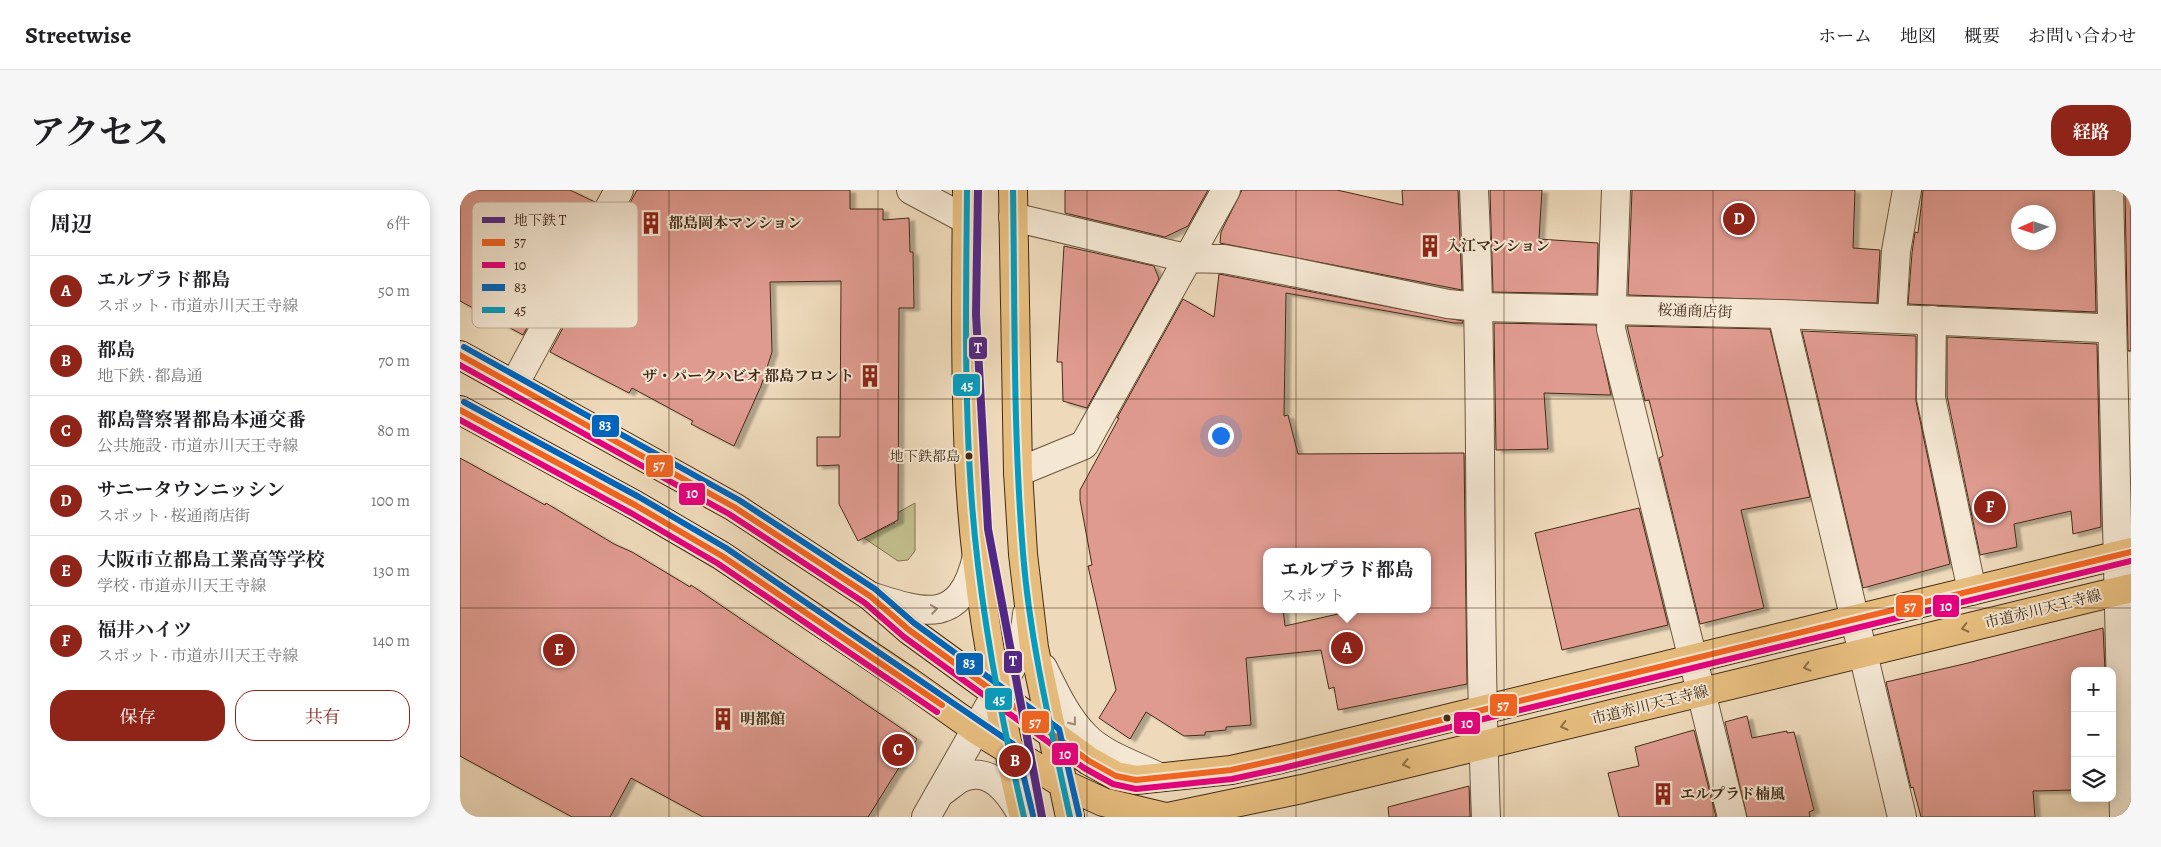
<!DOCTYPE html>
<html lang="ja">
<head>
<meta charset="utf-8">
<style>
  body { margin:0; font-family:Alegreya,"Noto Serif JP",serif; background:#f6f6f6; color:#202124 }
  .controls { position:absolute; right:15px; bottom:15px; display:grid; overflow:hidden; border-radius:10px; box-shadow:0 2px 12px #0003 }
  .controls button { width:45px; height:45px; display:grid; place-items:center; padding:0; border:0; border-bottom:1px solid #e0e0e0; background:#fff; color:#202124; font:25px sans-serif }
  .compass { position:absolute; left:1551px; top:15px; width:45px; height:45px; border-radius:50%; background:#fff; box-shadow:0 2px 12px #0003; rotate:267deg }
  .you { position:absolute; left:760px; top:245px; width:18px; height:18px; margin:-12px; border:4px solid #fff; border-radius:50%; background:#1a73e8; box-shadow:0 0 0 8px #1a73e833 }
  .badge { display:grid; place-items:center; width:32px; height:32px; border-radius:50%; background:#8f2418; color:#fff; font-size:16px; font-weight:700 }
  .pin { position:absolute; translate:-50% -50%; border:2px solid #fff; box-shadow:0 1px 5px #0006 }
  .popup { position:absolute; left:803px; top:358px; width:168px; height:65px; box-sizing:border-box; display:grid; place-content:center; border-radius:10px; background:#fff; filter:drop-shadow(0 1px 4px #0005); font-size:16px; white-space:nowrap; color:#757577 }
  .popup b { font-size:19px; color:#202124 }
  .popup::after { content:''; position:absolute; left:50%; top:100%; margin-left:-10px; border:10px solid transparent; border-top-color:#fff }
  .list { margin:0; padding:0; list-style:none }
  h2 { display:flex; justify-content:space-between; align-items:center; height:65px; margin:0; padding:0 20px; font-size:21px }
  h2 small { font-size:16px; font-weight:400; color:#757577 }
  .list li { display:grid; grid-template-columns:32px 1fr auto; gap:15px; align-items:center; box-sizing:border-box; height:70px; padding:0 20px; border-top:1px solid #e0e0e0 }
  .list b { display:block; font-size:19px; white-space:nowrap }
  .list p { margin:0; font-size:16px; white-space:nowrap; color:#757577 }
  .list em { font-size:16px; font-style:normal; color:#757577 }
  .actions { display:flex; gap:10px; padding:15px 20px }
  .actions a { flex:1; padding:11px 0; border:1px solid #8f2418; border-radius:20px; text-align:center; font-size:18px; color:#8f2418 }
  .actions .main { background:#8f2418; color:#fff }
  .icon { flex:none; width:28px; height:28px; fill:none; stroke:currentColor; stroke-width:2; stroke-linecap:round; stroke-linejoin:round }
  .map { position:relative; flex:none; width:1671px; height:627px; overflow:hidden; border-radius:20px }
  header { display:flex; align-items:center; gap:30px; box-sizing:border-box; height:70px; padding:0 25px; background:#fff; border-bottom:1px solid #e0e0e0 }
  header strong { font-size:24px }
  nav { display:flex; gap:28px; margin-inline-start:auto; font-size:18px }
  .intro { display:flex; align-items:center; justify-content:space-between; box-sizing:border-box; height:120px; padding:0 30px }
  h1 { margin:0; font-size:35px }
  .button { padding:12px 22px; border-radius:20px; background:#8f2418; color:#fff; font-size:18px; font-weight:700 }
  main { display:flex; gap:30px; padding:0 30px }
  aside { flex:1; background:#fff; border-radius:20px; box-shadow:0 2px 12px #0003 }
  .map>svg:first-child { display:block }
  .green { fill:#c1bd8b; stroke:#827450 }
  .building { fill:#e09b90; stroke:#422b16; fill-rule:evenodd; filter:url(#shadow) }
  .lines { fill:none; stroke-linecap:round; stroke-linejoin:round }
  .pedestrian-casing { stroke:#6d573f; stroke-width:30 }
  .minor-casing { stroke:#6d573f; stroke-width:30 }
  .tertiary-casing { stroke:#6d573f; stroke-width:30 }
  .primary-casing { stroke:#422b16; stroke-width:30 }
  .pedestrian { stroke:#f4e7d3; stroke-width:28 }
  .minor { stroke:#f4e7d3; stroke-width:28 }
  .tertiary { stroke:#f4e7d3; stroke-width:28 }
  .primary { stroke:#e7bd7e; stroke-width:28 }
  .bus-1-casing { stroke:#f4e7d3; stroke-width:10 }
  .bus-2-casing { stroke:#f4e7d3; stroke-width:10 }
  .bus-3-casing { stroke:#f4e7d3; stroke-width:10 }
  .bus-4-casing { stroke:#f4e7d3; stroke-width:10 }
  .bus-1 { stroke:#f26522; stroke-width:6 }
  .bus-2 { stroke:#e5007d; stroke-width:6 }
  .bus-3 { stroke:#0065bd; stroke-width:6 }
  .bus-4 { stroke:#079cbc; stroke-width:6 }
  .metro-1-casing { stroke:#f4e7d3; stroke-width:11 }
  .metro-1 { stroke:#522886; stroke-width:8 }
  .oneway { stroke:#9b8974 }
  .oneway2 { stroke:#8c6d45 }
  .grid { fill:none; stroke:#422b16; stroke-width:1; stroke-opacity:0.55 }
  .bus-dot { fill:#422b16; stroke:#f4e7d3; stroke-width:2 }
  .labels { text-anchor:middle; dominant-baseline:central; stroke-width:4; stroke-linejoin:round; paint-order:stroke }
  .bus-label { font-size:14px; fill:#422b16; stroke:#f4e7d3; text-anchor:end }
  .poi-label { font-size:15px; font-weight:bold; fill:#422b16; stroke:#f4e7d3; text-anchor:start }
  .street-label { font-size:15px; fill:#422b16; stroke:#f4e7d3 }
  .key { fill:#f4e7d3; stroke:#bfaf9a; stroke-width:1 }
  .key-label { font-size:14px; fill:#422b16 }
  .line-badge { stroke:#f4e7d3; stroke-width:2 }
  .badge-label { font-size:14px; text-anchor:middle; font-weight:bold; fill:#fff }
</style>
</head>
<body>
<header>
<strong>Streetwise</strong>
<nav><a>ホーム</a><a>地図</a><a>概要</a><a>お問い合わせ</a></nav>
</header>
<div class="intro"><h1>アクセス</h1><a class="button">経路</a></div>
<main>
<aside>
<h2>周辺<small>6件</small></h2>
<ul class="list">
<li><span class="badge">A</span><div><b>エルプラド都島</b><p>スポット · 市道赤川天王寺線</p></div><em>50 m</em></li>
<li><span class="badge">B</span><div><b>都島</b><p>地下鉄 · 都島通</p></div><em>70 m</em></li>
<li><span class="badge">C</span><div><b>都島警察署都島本通交番</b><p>公共施設 · 市道赤川天王寺線</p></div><em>80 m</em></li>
<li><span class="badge">D</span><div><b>サニータウンニッシン</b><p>スポット · 桜通商店街</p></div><em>100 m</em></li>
<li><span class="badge">E</span><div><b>大阪市立都島工業高等学校</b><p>学校 · 市道赤川天王寺線</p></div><em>130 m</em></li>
<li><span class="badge">F</span><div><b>福井ハイツ</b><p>スポット · 市道赤川天王寺線</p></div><em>140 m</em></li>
</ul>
<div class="actions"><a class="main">保存</a><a>共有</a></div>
</aside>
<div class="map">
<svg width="1671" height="627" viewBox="0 0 1671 627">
  <defs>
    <filter id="shadow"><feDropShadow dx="5.5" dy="3" stdDeviation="1" flood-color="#0004"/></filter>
  </defs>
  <rect width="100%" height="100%" fill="#eedabb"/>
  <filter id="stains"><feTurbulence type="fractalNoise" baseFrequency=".004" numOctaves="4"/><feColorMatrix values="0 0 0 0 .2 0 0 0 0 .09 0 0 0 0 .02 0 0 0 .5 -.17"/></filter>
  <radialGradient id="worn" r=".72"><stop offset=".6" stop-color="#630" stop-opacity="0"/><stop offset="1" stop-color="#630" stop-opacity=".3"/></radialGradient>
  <path class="green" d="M 455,313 L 455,361 L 448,370 L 438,371 L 404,348 L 435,333 L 430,327 Z"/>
  <path class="building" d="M 0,0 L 110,0 L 135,12 L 63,145 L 0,111 Z
    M 177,0 L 390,0 L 390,19 L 423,19 L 423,30 L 449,28 L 450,62 L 453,62 L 454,118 L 439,118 L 438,330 L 398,351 L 379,314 L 379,275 L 357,276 L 357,247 L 380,247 L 381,91 L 310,92 L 312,162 L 301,196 L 274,256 L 231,234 L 233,231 L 172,198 L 169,203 L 90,162 Z
    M 605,0 L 748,0 L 728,36 L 705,47 L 605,23 Z
    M 782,0 L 877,0 L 943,15 L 942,0 L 998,0 L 1002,100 L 760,53 L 761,42 Z
    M 1030,0 L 1082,0 L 1079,49 L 1138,53 L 1137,104 L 1033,102 Z
    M 1172,0 L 1395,0 L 1393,58 L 1420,60 L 1417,113 L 1168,105 Z
    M 1463,0 L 1633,0 L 1636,122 L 1448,114 L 1452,63 L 1455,42 L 1458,43 ZM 1558,22 L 1588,22 L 1588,52 L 1558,52 Z
    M 1671,2 L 1671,161 L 1668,161 L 1665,3 Z
    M 604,56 L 694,76 L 699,89 L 627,218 L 603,211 L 602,172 L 597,172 Z
    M 759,84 L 1003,131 L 1003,133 L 994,133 L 826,103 L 824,226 L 828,225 L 838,264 L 1004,263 L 1007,494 L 878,520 L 874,497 L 869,499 L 861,460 L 786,468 L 791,535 L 766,537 L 766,540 L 745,542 L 745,545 L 724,546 L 686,522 L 670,549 L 639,528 L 656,500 L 628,376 L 632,375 L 620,310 L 620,300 L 659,228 L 657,228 L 723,109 L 754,127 ZM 807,362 L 967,362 L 967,419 L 900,419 L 825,436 L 823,419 L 807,419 Z
    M 1034,133 L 1136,135 L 1151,205 L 1084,203 L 1088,259 L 1036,260 Z
    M 1167,136 L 1310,139 L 1350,307 L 1281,320 L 1304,418 L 1240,434 L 1199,268 L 1203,266 L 1189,210 L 1185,211 Z
    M 1342,141 L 1456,146 L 1456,211 L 1490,374 L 1403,398 Z
    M 1487,147 L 1637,154 L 1641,337 L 1613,344 L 1611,321 L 1554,334 L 1557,357 L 1520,365 L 1487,206 Z
    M 0,268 L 85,315 L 86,313 L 154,354 L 172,362 L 230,397 L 231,395 L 457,549 L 408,627 L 243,627 L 171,588 L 150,627 L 112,627 L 0,566 Z
    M 1179,318 L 1208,435 L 1102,460 L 1075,343 Z
    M 1643,438 L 1645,481 L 1615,481 L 1615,600 L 1573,601 L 1575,627 L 1461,627 L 1453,597 L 1451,598 L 1426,492 L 1508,473 Z
    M 1287,526 L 1292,548 L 1327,541 L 1327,543 L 1334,542 L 1354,620 L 1349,622 L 1350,627 L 1287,627 L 1265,532 Z
    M 1234,540 L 1256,627 L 1159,627 L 1148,583 L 1179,576 L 1175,557 Z
    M 1009,596 L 1010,627 L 929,627 L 928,617 Z"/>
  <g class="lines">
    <defs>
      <path id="pedestrian" d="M 833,82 L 988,114 L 1019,117 L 1322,124 L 1640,138"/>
      <path id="minor" d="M 1014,0 C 1024,209 1017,418 1026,627
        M 1156,0 L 1151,139 L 1272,627
        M 1649,0 L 1664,627
        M 553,27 L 726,68 L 764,69 L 833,82
        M 1322,124 L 1442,627
        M 1432,128 L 1436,61 L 1447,0
        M 1472,130 L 1471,208 L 1512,401
        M 54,195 L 159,0
        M 558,282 L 624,255 L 766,0
        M 480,603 C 486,599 493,593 499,589 C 530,573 551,604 563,627
        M 466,627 L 563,457 L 567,424"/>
      <path id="tertiary" d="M 451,0 L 507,30
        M 410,406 C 465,424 501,436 517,366
        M 583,478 C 595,502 606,527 625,546 C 643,565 675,575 699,587"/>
      <path id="primary" d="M 507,0 C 506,89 505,179 509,269 C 514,389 536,510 564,627
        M 553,0 L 558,282 L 563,364 L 574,458 L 610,627
        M 0,165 L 274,317 L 410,406 L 449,440 L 629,571 L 656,586 L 676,590 L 771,580 L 821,569 L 1671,362
        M 0,220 L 175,315 L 262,366 L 448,491 L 517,540 L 602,593 L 643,612 L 706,627
        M 708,627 L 842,599 L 1671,398"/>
    </defs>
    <use href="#pedestrian" class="pedestrian-casing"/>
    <use href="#minor" class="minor-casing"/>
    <use href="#tertiary" class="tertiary-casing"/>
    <use href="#primary" class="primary-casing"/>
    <use href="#pedestrian" class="pedestrian"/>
    <use href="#minor" class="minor"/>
    <use href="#tertiary" class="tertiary"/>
    <use href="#primary" class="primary"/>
    <defs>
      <path id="bus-1" d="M 0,165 L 274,317 L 410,406 L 449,440 L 629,571 L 656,586 L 676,590 L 771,580 L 821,569 L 1671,362
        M 0,220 L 175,315 L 262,366 L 482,515"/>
      <path id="bus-2" d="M 0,175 L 269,324 L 405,413 L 444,447 L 624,578 L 653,594 L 676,599 L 772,589 L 823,578 L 1671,371
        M 0,230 L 171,323 L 257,373 L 477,522"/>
      <path id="bus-3" d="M 4,157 L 279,310 L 415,399 L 454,433 L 599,539 L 619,625
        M 4,212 L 179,307 L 266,358 L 553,554 L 557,559 L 573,625"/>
      <path id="bus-4" d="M 507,0 C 506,105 504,210 512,314 C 520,420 540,524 564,627
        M 553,0 C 555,121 553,242 563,363 C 570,452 591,539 610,627"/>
    </defs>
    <use href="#bus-1" class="bus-1-casing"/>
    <use href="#bus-2" class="bus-2-casing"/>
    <use href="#bus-3" class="bus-3-casing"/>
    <use href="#bus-4" class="bus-4-casing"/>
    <use href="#bus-1" class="bus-1"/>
    <use href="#bus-2" class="bus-2"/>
    <use href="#bus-3" class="bus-3"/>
    <use href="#bus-4" class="bus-4"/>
    <defs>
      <path id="metro-1" d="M 518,0 L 516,124 L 528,339 L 582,627"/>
    </defs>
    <use href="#metro-1" class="metro-1-casing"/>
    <use href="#metro-1" class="metro-1"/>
  </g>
  <defs><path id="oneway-chevron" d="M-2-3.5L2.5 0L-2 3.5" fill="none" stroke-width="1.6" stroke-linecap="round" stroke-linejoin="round" transform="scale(1.25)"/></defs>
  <g class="oneway">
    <use href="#oneway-chevron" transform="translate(474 419) rotate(-9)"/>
    <use href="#oneway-chevron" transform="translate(613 532) rotate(52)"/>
  </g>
  <g class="oneway2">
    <use href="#oneway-chevron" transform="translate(1505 438) rotate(166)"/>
    <use href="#oneway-chevron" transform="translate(1347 477) rotate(166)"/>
    <use href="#oneway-chevron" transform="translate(1104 536) rotate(166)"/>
    <use href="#oneway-chevron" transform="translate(946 574) rotate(167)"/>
  </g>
  <path class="grid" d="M 209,0 L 209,627M 418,0 L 418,627M 627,0 L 627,627M 836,0 L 836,627M 1044,0 L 1044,627M 1253,0 L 1253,627M 1462,0 L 1462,627M 0,209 L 1671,209M 0,418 L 1671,418"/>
  <defs>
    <symbol id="building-bare" viewBox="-9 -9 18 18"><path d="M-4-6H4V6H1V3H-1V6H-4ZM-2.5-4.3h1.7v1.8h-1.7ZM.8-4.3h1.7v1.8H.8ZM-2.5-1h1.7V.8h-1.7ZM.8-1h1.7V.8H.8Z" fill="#8f2418" stroke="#f4e7d3" stroke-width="2.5" paint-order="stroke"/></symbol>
  </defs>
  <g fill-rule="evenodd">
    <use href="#building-bare" x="175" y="17" width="32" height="32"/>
    <use href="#building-bare" x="954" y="40" width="32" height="32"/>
    <use href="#building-bare" x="394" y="170" width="32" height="32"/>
    <use href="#building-bare" x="247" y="513" width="32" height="32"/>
    <use href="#building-bare" x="1187" y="588" width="32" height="32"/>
  </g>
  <g class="bus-dot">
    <circle cx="509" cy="266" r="4.5"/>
    <circle cx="987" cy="528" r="4.5"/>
  </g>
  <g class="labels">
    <g class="bus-label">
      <text x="500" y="266">地下鉄都島</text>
    </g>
    <g class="poi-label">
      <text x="208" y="33">都島岡本マンション</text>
      <text x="986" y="56">入江マンション</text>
      <text x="394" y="186" text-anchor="end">ザ・パークハビオ 都島フロント</text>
      <text x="280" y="529">明都館</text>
      <text x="1220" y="604">エルプラド楠風</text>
    </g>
    <g class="street-label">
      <text transform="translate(1235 121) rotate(2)">桜通商店街</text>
      <text transform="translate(1583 419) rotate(-14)">市道赤川天王寺線</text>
      <text transform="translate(1190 515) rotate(-14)">市道赤川天王寺線</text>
    </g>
  </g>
  <rect x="12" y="12" width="166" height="126" rx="8" class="key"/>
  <rect x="22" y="27" width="23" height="6" fill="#522886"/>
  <rect x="22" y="49" width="23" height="7" fill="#f26522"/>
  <rect x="22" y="72" width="23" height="6" fill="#e5007d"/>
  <rect x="22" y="94" width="23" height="7" fill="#0065bd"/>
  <rect x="22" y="117" width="23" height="6" fill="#079cbc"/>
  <g class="key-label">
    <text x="54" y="35">地下鉄 T</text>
    <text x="54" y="57">57</text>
    <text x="54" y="80">10</text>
    <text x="54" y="102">83</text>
    <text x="54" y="125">45</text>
  </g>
  <g class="line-badge">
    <rect x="508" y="146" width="20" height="24" rx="5" fill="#522886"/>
    <rect x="492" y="183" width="29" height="24" rx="5" fill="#079cbc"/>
    <rect x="131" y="224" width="29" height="24" rx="5" fill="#0065bd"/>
    <rect x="185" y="264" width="29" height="24" rx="5" fill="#f26522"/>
    <rect x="218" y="292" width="28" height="24" rx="5" fill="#e5007d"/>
    <rect x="1435" y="404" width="29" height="24" rx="5" fill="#f26522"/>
    <rect x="1472" y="404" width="28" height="24" rx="5" fill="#e5007d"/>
    <rect x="543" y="460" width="20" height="24" rx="5" fill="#522886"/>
    <rect x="495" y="462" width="29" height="24" rx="5" fill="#0065bd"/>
    <rect x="524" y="497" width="29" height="24" rx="5" fill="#079cbc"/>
    <rect x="1029" y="503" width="29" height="24" rx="5" fill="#f26522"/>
    <rect x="561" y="520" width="29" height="24" rx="5" fill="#f26522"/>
    <rect x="993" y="521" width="28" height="24" rx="5" fill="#e5007d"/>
    <rect x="591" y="552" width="28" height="24" rx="5" fill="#e5007d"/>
  </g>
  <g class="badge-label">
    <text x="518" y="163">T</text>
    <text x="507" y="200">45</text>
    <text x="145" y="240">83</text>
    <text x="199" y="280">57</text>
    <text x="232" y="308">10</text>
    <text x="1450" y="421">57</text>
    <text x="1486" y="421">10</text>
    <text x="553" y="476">T</text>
    <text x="509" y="478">83</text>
    <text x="539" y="514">45</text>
    <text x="1043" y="520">57</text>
    <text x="575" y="537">57</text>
    <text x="1007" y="538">10</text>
    <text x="605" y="569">10</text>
  </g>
  <rect width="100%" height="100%" filter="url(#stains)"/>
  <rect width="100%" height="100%" fill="url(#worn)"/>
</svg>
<div class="controls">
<button>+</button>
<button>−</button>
<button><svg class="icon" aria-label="layers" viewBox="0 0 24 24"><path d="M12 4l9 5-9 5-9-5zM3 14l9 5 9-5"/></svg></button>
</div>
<svg class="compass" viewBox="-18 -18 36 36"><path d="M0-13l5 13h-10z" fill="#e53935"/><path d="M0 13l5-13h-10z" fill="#757577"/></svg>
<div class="you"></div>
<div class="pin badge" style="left:887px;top:458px">A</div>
<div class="popup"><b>エルプラド都島</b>スポット</div>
<div class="pin badge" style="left:555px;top:571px">B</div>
<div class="pin badge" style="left:438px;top:560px">C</div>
<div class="pin badge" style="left:1279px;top:29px">D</div>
<div class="pin badge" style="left:99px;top:460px">E</div>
<div class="pin badge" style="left:1530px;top:317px">F</div>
</div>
</main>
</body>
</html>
